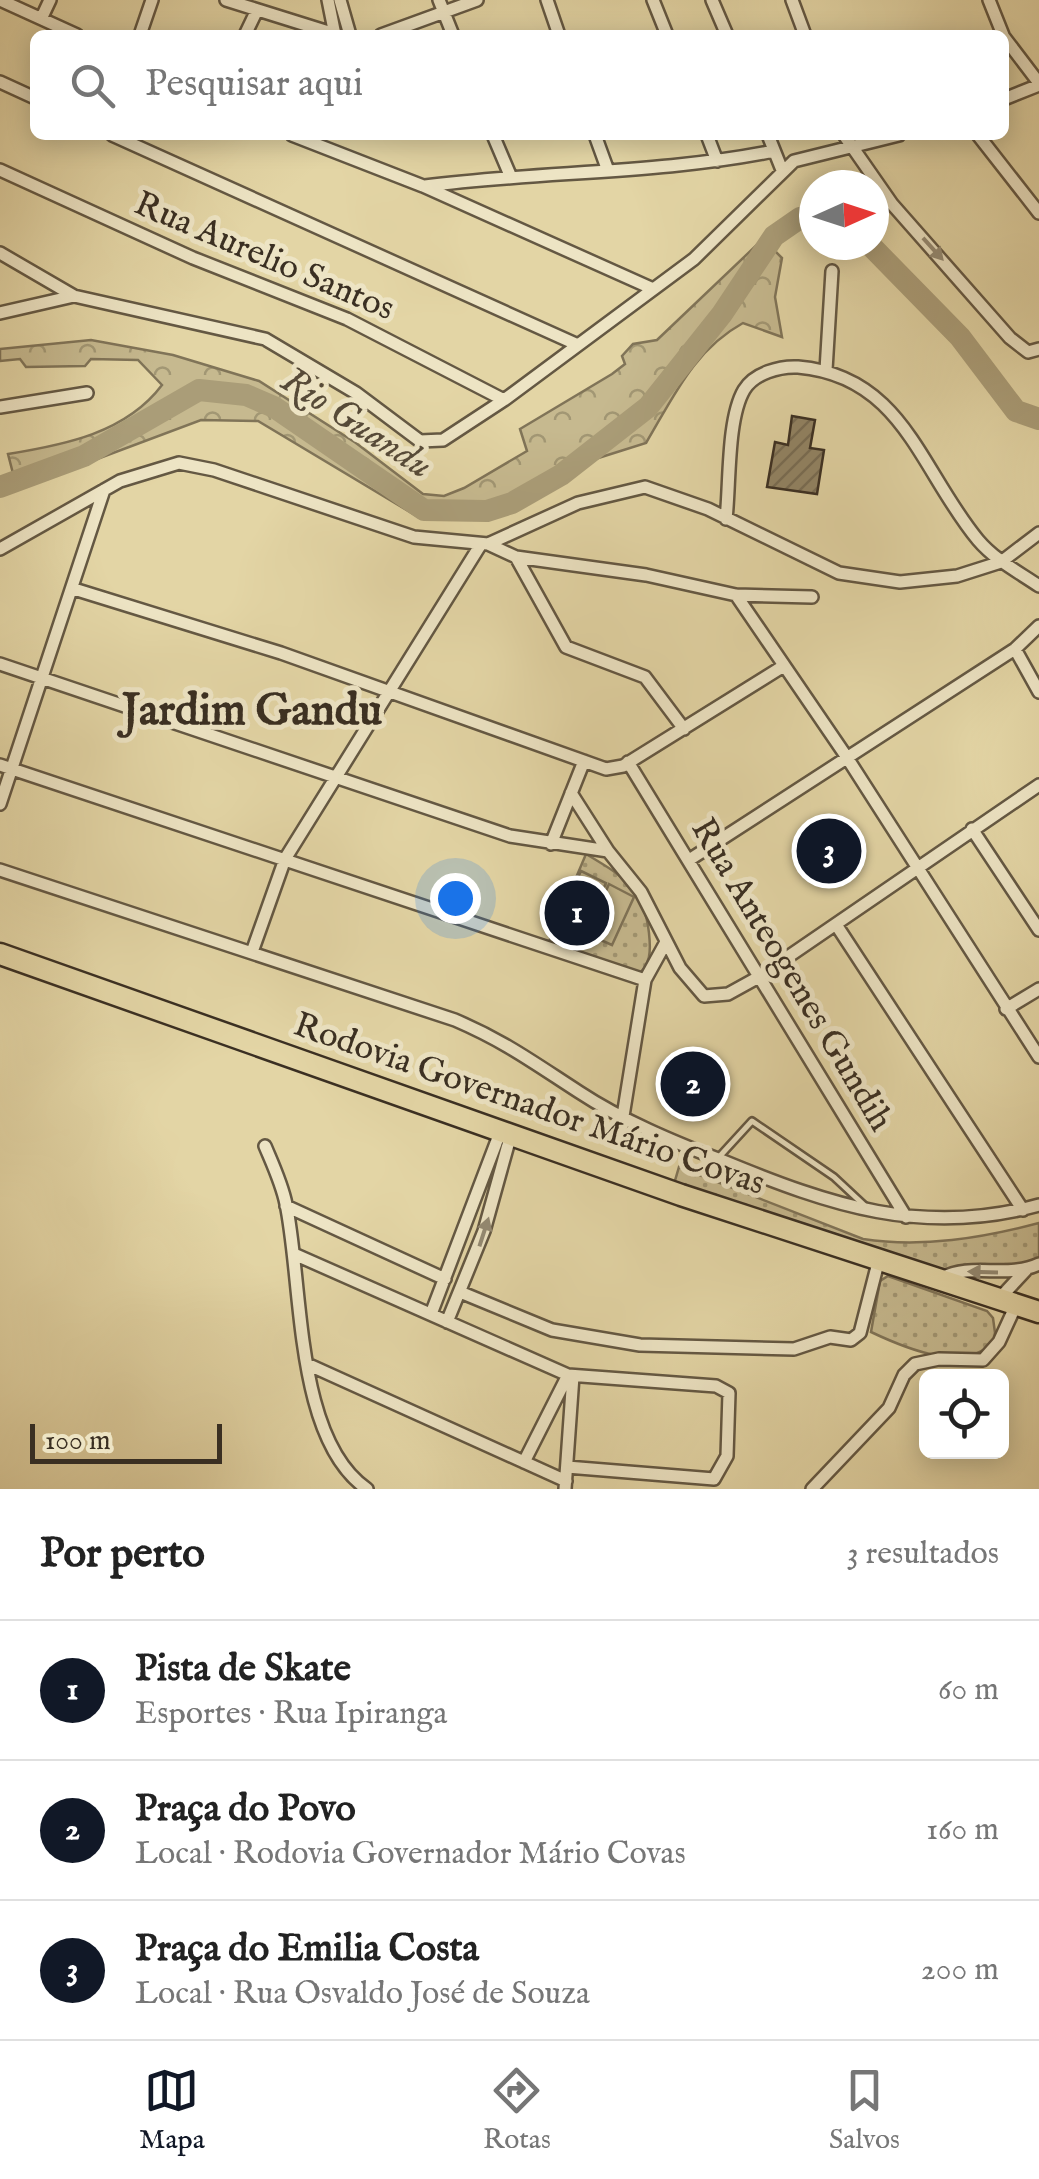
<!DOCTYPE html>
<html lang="pt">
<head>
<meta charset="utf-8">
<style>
  body { margin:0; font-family:"IM FELL English",serif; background:#f6f6f6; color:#222 }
  .controls { position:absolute; right:30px; bottom:30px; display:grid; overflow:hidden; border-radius:15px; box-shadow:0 5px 25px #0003 }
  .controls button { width:90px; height:90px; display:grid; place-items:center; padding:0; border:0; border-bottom:2px solid #e0e0e0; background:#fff; color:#222; font:50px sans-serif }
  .compass { position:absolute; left:799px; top:170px; width:90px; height:90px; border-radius:50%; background:#fff; box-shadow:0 5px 25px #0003; rotate:87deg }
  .scale { position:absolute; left:30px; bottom:25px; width:192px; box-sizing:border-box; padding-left:10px; border:5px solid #3a2f22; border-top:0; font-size:28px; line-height:35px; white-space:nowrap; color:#3a2f22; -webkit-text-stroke:8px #ede4c4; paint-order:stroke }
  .you { position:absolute; left:455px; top:898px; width:35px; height:35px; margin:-25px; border:8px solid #fff; border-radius:50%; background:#1a73e8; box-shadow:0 0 0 15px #1a73e833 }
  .badge { display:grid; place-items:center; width:65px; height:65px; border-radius:50%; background:#111827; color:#fff; font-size:32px; font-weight:700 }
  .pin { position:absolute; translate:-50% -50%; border:5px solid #fff; box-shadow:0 2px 10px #0006 }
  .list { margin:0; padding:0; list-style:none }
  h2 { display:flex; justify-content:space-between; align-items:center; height:130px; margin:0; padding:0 40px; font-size:42px }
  h2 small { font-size:32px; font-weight:400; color:#767676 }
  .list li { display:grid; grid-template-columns:65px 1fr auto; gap:30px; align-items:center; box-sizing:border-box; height:140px; padding:0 40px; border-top:2px solid #e0e0e0 }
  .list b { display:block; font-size:38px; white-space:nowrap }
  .list p { margin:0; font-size:32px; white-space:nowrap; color:#767676 }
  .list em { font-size:32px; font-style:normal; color:#767676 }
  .icon { flex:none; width:55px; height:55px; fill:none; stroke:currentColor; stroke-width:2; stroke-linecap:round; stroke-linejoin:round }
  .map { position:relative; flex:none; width:1039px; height:1489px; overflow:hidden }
  .search { position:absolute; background:#fff; box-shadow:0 5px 25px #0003; left:30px; right:30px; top:30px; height:110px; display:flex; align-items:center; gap:25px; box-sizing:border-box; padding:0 35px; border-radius:15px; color:#767676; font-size:38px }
  .sheet { height:550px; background:#fff }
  nav { display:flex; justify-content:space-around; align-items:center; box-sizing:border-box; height:140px; border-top:2px solid #e0e0e0; background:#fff; font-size:28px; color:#767676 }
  nav a { display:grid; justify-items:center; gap:5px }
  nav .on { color:#111827 }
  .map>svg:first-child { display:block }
  .grass { fill:url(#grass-dots); stroke:#807458; stroke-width:2.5 }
  .forest { fill:url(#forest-crowns); stroke:#807458; stroke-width:2.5 }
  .garden { fill:#c6b98f; stroke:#807458; stroke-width:2.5 }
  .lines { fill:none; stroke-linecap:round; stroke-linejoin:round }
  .river { stroke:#aa9d78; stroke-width:22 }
  .building { fill:url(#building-hatch); stroke:#3a2f22; stroke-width:2.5 }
  .lane-casing { stroke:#645843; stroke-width:10 }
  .street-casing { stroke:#645843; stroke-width:16 }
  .highway-casing { stroke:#3a2f22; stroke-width:25 }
  .lane { stroke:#ede4c4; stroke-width:5 }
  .street { stroke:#ede4c4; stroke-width:11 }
  .highway { stroke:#e3d5a5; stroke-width:20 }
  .oneway { fill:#948a73 }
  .labels { text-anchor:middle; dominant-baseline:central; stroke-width:10; stroke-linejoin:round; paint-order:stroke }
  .street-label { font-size:35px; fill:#3a2f22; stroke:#ede4c4 }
  .water-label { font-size:38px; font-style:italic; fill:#564a38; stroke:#ede4c4 }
  .district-label { font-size:45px; font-weight:bold; fill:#3a2f22; stroke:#ede4c4 }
</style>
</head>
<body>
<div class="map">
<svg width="1039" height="1489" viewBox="0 0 1039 1489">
  <defs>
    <pattern id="grass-dots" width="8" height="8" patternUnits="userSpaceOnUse" patternTransform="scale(2.5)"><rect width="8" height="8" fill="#c6b98f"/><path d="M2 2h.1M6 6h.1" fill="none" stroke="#a29774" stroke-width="1.8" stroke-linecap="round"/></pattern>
    <pattern id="forest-crowns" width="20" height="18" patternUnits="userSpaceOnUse" patternTransform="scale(2.5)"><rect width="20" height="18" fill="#c6b98f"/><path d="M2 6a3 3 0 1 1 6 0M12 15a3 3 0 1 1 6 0" fill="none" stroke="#a29774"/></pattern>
    <pattern id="building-hatch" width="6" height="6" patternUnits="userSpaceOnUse" patternTransform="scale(2.5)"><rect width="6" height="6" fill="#928566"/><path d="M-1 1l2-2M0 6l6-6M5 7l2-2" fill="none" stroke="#786d54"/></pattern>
  </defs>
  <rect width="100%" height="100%" fill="#e3d5a5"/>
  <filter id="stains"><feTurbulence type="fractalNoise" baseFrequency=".002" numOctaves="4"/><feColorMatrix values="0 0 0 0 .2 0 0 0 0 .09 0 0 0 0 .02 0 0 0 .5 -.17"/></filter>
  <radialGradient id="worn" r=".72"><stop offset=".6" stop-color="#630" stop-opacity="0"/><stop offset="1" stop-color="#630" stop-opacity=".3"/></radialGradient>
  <path class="grass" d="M 586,854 C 623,876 644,888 649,933 C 651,952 651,964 636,977 L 548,944 Z
    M 679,1167 L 863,1239 C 922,1248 982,1238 1039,1223 L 1039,1262 L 956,1270 L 905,1266 L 674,1184 Z
    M 888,1276 L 987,1311 L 993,1318 L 996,1340 C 965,1374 907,1349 871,1332 L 880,1281 Z"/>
  <path class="forest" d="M 763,239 L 782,258 L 775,297 L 782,337 L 743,323 C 694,350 674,396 646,443 L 592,460 L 506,512 L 474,519 L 420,518 L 258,421 L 201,420 L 17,489 L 8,454 C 64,445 126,433 162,385 L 138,360 L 91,359 L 85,366 L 26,367 L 20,359 L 0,361 L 0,349 L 91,340 L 173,355 L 259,381 L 356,443 L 423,494 L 444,496 L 464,488 L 527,451 L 520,429 L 612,374 L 625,364 L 622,356 L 633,344 L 657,340 Z"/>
  <path class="garden" d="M 581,871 L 606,883 L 578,944 L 553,932 Z
    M 609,884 L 634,897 L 612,945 L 587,934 Z"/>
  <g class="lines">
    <path class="river" d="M 870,245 L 960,337 L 1016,411 L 1039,419
      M 0,487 L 84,456 L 199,390 L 246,395 L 274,407 L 424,510 L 487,511 L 512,503 L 561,475 L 648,407 L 722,314 L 774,236 L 800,218 L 814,216"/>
  </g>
  <path class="building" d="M 792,416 L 815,420 L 810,448 L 824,450 L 817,494 L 767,487 L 775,442 L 788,445 Z"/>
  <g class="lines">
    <defs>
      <path id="lane" d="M 719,1157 L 752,1121 L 834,1177 L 864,1205"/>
      <path id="street" d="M 0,0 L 77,35
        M 226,0 L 338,35
        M 328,0 L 335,35
        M 340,0 L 350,35
        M 439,0 L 453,35
        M 547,0 L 559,35
        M 653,0 L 667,35
        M 712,0 L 727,35
        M 792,0 L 805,35
        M 989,0 L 1003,35
        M 42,17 L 50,0
        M 140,35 L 152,0
        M 245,35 L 257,10
        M 381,35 L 477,0
        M 1004,37 L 1039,83
        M 0,82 L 35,98
        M 1004,99 L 1039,85
        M 112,135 L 578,345
        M 292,135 L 423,186 L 651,288
        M 493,135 L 510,175
        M 595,135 L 607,168
        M 707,135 L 717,161
        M 768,135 L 782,170
        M 844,135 L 892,204 L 1010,338 L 1028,352 L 1039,349
        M 978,135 L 1039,213
        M 0,170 L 193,258 L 347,319 L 504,400
        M 425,186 C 541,171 660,174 774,151
        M 0,253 L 74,296 L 265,339 L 356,393 L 420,441 L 443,440 L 504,400 L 694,259 L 794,161 L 899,135
        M 0,313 L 74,296
        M 826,370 L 832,271
        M 0,407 L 87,393
        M 726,519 C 730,484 727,419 744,390 C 754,373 780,366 798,367 C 903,376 920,470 978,540 C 995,560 1017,571 1039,586
        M 488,544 L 516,557 L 566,647 L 645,677 L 684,729
        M 0,549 L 120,481 L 179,463 L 214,470 L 414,537 L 488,544 L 578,503 L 645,487 L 708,509 L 839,573 L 900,582 L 957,576 L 1001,562 L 1039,533
        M 516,557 L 646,575 L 736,595 L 812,597
        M 74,589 L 281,653 L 606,769 L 623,766 L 782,667
        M 736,595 L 846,756 L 1039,1057
        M 1015,649 L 1039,692
        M 0,664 L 510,836 L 608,851 L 641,892 L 680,968 L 704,996 L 728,994 L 757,978 L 1039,785
        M 628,762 L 906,1217
        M 0,765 L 645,980
        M 571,793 L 608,851
        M 0,804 L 104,490
        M 972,829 L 1039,930
        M 551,844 L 584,761
        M 689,860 L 1015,649 L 1039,626
        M 0,870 L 455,1020 C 506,1042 534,1063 579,1092 C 623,1121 674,1142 723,1161 C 830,1205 922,1237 1039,1205
        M 837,926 L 1023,1210
        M 252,952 L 285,859 L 481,544
        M 1006,1009 L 1039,989
        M 623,1116 L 645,980 L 666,942
        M 265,1146 C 273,1165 282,1184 286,1204 C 303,1284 294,1439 367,1489
        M 286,1206 L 445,1279
        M 294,1254 L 568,1375 L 716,1386 L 729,1393 L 727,1456 L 714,1479 L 567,1467
        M 942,1278 C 971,1262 1007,1279 1039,1264
        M 460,1292 L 552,1330 L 640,1345 L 794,1349 L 830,1337 L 851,1340 L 860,1333 L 879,1259
        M 1000,1298 L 1026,1270
        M 431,1314 L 501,1130
        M 447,1322 L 484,1231 L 511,1134
        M 307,1364 L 566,1481
        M 524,1462 L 568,1375
        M 565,1489 L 573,1376
        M 812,1489 L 889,1408 L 904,1375 L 915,1364 L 939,1359 L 983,1360 L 999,1342 L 1016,1305"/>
      <path id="highway" d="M 0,954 L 681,1195 L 1039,1312"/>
    </defs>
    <use href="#lane" class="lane-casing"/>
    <use href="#street" class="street-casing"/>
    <use href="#highway" class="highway-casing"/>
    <use href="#lane" class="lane"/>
    <use href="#street" class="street"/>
    <use href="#highway" class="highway"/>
  </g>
  <defs><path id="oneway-solid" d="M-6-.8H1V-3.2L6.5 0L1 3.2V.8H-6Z" transform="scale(2.5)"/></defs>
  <g class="oneway">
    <use href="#oneway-solid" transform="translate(933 249) rotate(48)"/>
    <use href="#oneway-solid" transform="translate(484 1232) rotate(-72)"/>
    <use href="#oneway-solid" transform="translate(983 1272) rotate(-178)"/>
  </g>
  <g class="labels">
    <g class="street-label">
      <text transform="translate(264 257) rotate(23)">Rua Aurelio Santos</text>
      <text transform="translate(791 975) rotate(59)">Rua Anteogenes Gundih</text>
      <text transform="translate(529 1105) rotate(19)">Rodovia Governador Mário Covas</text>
    </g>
    <g class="water-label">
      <text transform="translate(356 424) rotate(33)">Rio Guandu</text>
    </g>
    <g class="district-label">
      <text x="252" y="711">Jardim Gandu</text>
    </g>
  </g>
  <rect width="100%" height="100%" filter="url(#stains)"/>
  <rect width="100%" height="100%" fill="url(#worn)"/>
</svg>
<div class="controls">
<button><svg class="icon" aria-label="locate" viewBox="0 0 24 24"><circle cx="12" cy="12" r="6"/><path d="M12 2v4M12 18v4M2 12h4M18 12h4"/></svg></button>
</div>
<svg class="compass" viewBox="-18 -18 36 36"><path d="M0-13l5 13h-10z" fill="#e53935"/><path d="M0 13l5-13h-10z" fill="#767676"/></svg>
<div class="scale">100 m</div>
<div class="you"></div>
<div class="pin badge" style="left:577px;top:913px">1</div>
<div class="pin badge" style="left:693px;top:1084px">2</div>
<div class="pin badge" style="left:829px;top:851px">3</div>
<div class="search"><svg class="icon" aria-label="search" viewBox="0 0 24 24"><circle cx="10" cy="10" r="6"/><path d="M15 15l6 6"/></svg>Pesquisar aqui</div>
</div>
<section class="sheet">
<h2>Por perto<small>3 resultados</small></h2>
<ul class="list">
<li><span class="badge">1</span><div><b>Pista de Skate</b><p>Esportes · Rua Ipiranga</p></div><em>60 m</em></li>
<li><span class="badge">2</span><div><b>Praça do Povo</b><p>Local · Rodovia Governador Mário Covas</p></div><em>160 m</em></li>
<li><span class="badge">3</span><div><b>Praça do Emilia Costa</b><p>Local · Rua Osvaldo José de Souza</p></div><em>200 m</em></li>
</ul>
</section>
<nav>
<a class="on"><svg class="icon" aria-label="map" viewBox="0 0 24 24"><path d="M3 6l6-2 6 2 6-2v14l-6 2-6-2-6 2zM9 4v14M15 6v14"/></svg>Mapa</a>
<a><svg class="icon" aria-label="directions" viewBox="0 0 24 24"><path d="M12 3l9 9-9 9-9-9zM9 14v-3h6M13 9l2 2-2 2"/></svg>Rotas</a>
<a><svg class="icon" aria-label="saved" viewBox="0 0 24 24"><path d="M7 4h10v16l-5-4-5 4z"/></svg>Salvos</a>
</nav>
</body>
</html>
